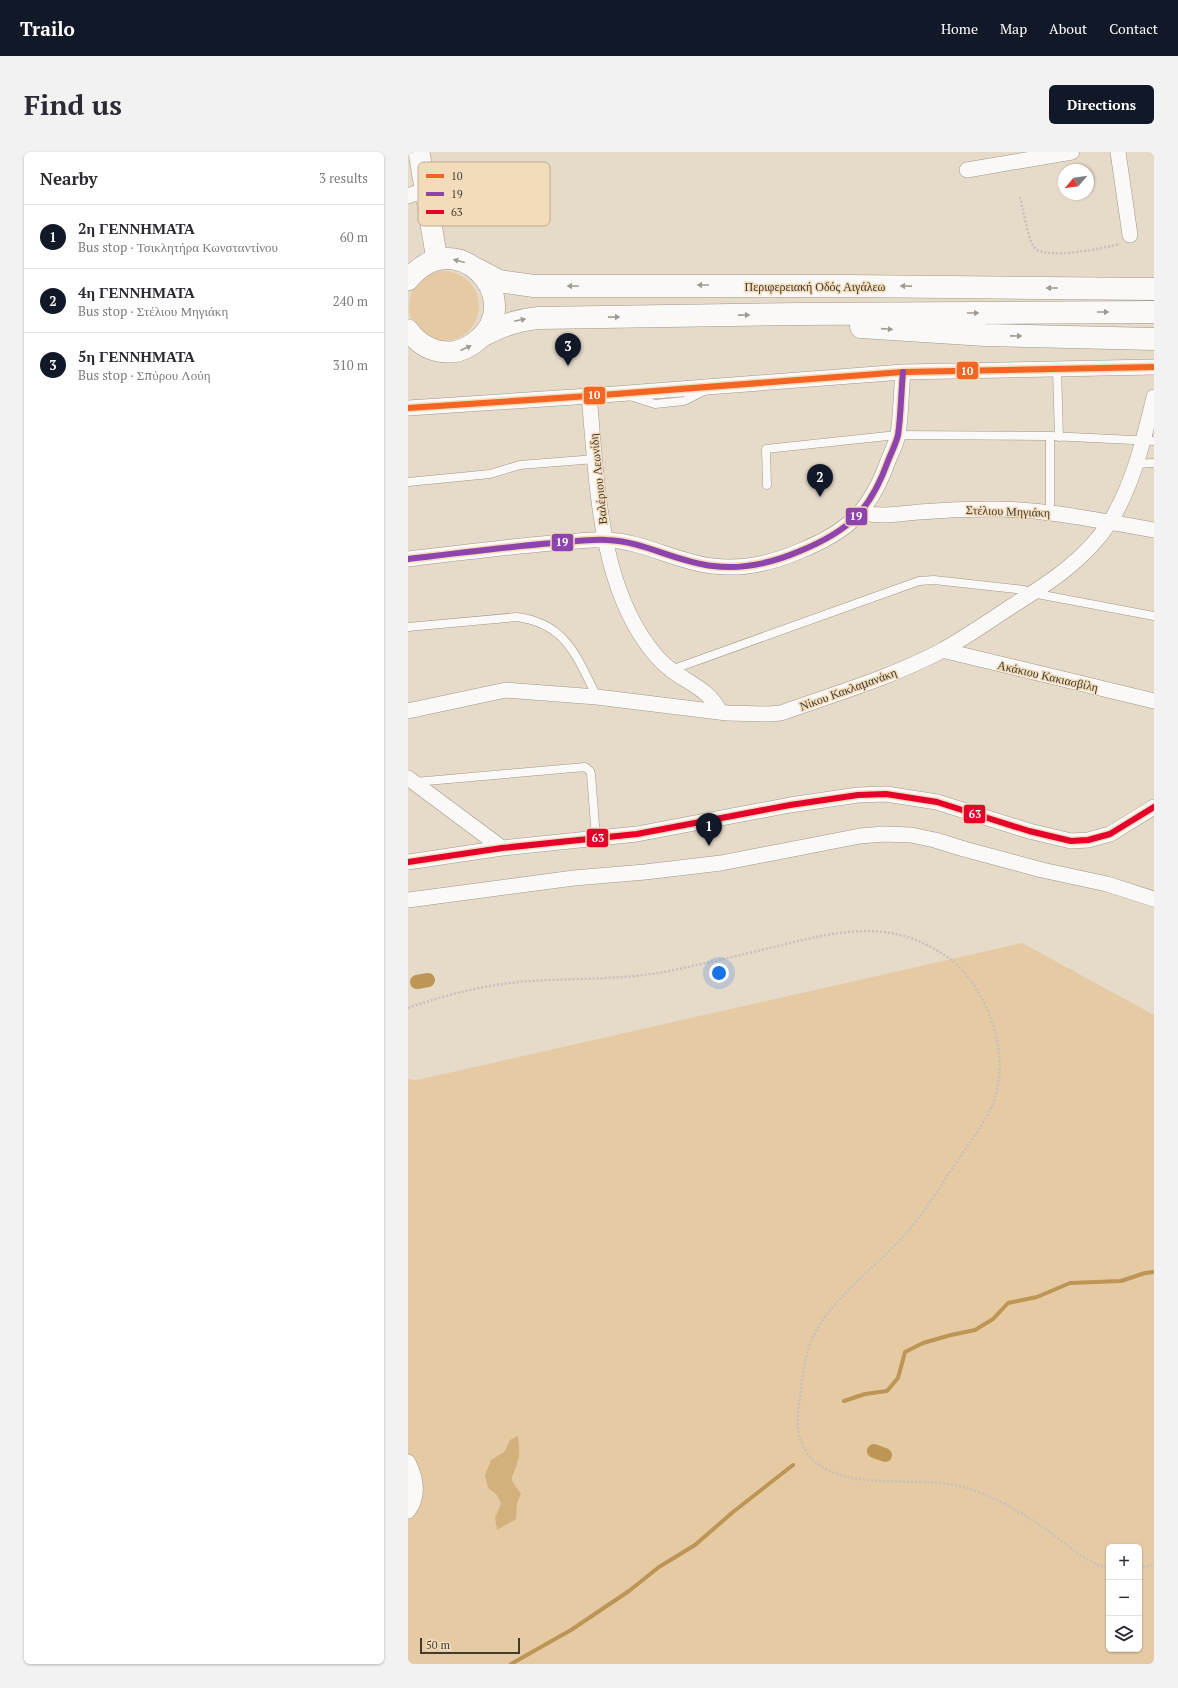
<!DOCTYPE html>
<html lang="en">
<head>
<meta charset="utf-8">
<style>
  body { margin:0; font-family:"PT Serif",serif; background:#f2f2f3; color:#2b2b33 }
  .controls { position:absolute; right:12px; bottom:12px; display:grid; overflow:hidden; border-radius:6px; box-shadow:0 1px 3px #0004 }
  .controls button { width:36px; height:36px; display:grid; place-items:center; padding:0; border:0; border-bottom:1px solid #e1e1e2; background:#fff; color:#2b2b33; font:20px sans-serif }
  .compass { position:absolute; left:650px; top:12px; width:36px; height:36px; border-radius:50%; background:#fff; box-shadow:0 1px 3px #0004; rotate:241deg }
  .scale { position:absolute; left:12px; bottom:10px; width:100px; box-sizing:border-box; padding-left:4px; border:2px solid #443b2e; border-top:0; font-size:11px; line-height:14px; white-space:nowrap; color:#443b2e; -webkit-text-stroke:3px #f3dcbc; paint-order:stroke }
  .you { position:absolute; left:311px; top:821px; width:14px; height:14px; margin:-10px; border:3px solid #fff; border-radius:50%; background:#1a73e8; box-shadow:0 0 0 6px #1a73e833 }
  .badge { display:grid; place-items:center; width:26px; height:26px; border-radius:50%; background:#111827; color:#fff; font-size:13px; font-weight:700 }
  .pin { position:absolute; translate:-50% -33px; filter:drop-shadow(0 1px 2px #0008) }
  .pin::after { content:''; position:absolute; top:21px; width:14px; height:12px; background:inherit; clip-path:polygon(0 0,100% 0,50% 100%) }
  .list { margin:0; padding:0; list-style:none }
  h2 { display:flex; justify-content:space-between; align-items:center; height:52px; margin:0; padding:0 16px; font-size:17px }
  h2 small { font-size:13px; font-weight:400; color:#7c7c81 }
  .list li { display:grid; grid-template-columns:26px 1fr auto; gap:12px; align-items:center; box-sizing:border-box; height:64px; padding:0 16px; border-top:1px solid #e1e1e2 }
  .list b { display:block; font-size:15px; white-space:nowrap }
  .list p { margin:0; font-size:13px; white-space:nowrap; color:#7c7c81 }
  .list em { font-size:13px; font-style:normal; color:#7c7c81 }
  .icon { flex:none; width:22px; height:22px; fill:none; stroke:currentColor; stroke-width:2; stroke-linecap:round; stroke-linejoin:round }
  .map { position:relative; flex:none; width:746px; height:1512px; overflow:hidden; border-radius:6px }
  header { display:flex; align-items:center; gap:24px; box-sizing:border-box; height:56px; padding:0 20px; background:#111827; color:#fff }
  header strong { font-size:19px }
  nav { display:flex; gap:22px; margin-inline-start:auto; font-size:14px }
  .intro { display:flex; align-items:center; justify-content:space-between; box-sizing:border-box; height:96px; padding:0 24px }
  h1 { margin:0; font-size:28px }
  .button { padding:10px 18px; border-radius:6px; background:#111827; color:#fff; font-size:14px; font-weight:700 }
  main { display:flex; gap:24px; padding:0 24px }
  aside { flex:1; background:#fff; border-radius:6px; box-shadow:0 1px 3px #0004 }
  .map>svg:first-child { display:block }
  .green { fill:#e5caa3; fill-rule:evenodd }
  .forest { fill:#d3b17d }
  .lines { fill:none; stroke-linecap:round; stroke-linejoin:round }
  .stream { stroke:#bd9656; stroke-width:4 }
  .canal { stroke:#bd9656; stroke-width:14 }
  .lane-casing { stroke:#a1988b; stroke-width:9 }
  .street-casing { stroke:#a1988b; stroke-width:16 }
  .secondary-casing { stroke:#a1988b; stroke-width:22 }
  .highway-casing { stroke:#a1988b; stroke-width:23 }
  .path { stroke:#c6c1bb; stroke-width:2.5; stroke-dasharray:2 2; stroke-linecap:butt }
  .lane { stroke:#fbf9f7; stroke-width:8 }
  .street { stroke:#fbf9f7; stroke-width:15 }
  .secondary { stroke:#fbf9f7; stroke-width:21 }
  .highway { stroke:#fbf9f7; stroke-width:22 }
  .bus-1-casing { stroke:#f3dcbc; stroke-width:9 }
  .bus-2-casing { stroke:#f3dcbc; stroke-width:9 }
  .bus-3-casing { stroke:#f3dcbc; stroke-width:9 }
  .bus-1 { stroke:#f26522; stroke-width:6 }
  .bus-2 { stroke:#8e44ad; stroke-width:6 }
  .bus-3 { stroke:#e4002b; stroke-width:6 }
  .oneway { fill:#a09a92 }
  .labels { text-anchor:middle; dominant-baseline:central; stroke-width:3; stroke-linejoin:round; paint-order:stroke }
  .street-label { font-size:12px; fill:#443b2e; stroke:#f3dcbc }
  .key { fill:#f3dcbc; stroke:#beac91; stroke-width:1 }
  .key-label { font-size:11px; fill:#443b2e }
  .line-badge { stroke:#f3dcbc; stroke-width:1.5 }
  .badge-label { font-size:11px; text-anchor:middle; font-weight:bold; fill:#fff }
</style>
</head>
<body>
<header>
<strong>Trailo</strong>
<nav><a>Home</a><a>Map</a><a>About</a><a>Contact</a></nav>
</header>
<div class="intro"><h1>Find us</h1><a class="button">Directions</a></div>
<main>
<aside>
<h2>Nearby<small>3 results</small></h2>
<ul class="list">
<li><span class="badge">1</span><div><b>2η ΓΕΝΝΗΜΑΤΑ</b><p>Bus stop · Τσικλητήρα Κωνσταντίνου</p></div><em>60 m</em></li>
<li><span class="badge">2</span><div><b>4η ΓΕΝΝΗΜΑΤΑ</b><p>Bus stop · Στέλιου Μηγιάκη</p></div><em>240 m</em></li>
<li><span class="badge">3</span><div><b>5η ΓΕΝΝΗΜΑΤΑ</b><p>Bus stop · Σπύρου Λούη</p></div><em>310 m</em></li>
</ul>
</aside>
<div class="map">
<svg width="746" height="1512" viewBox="0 0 746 1512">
  <rect width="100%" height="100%" fill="#e6dac9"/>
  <path class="green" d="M1 154a35 35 0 1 1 70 0a35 35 0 1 1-70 0Z
    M 614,791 L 746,863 L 746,1512 L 0,1512 L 0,927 L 9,928 ZM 102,1288 L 110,1311 C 102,1325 103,1329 113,1341 L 108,1352 L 108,1366 L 89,1378 L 87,1366 L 93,1351 L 88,1342 L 83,1308 L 96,1300 ZM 701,1395 L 731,1395 L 731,1497 L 701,1497 Z"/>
  <path class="forest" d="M 110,1284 C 111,1293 112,1300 110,1309 C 105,1327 99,1324 113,1341 L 109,1352 L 108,1367 L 89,1378 L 87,1366 L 93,1351 L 88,1342 L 80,1336 L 77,1323 L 83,1308 L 96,1300 L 102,1288 Z"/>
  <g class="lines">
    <path class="stream" d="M 436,1249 L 457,1242 L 479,1239 L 490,1226 L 497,1200 L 515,1191 L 543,1183 L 567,1178 L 585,1167 L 600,1151 L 629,1145 L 662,1131 L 713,1129 L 737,1121 L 746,1120
      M 103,1512 L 163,1478 L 221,1439 L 251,1415 L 287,1393 L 325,1360 L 385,1313"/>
    <path class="canal" d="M 9,830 L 20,828
      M 466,1299 L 477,1303"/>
    <defs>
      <path id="lane" d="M 649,217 L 651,285
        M 222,244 L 247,252 L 276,249 L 298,238
        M 727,312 L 746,311
        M 0,330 L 82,322 L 112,313 L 187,307
        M 359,333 L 358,297 L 489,283 L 642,284 L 746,289
        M 642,360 L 642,284
        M 0,475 L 109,465 C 159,472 168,504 189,545
        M 263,518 L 511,429 L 526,428 L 616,438 L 624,441 L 746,464
        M 7,630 L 177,615 L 182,619 L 183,622 L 188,686"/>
      <path id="street" d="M 710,0 L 722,83
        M 559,18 L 664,0
        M 0,44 L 17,38
        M 181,244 C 189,326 190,427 241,495 C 247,503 254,511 262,517 C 281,532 301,537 312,560
        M 0,256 L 181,244 L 495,220 L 746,215
        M 454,361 C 473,365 491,362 511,360 C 535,358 560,357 584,357 C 639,357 692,369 746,378
        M 0,407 C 49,401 97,395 146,391 C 163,390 181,387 199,388 C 235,389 268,410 305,414 C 336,418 364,411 392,399 C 441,379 462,359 480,309 C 483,301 488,292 490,283 C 493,263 493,241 495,220
        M 534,498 L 746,549
        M 0,559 L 98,538 L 189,545 L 319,561 L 361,562 L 373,561 C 426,542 482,526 533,499 C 557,486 581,469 604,454 C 641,431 678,407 702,370 C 725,333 736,287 746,245
        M 0,626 L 94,696
        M 0,710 L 94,696 L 229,682 L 382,653 L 450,643 L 478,642 L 529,650 L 621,679 L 663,689 L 680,688 L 702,682 L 746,655
        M 0,748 L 166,726 L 237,720 L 313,711 L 452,684 L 476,682 L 503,683 L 527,688 L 556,697 L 634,718 L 699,732 L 746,747
        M 0,1310 C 8,1326 12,1343 0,1359"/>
      <path id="secondary" d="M 11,0 L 29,108
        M 0,128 C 48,69 118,146 71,187 C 63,194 54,199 44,200 C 26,201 11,193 0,178"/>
      <path id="highway" d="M 70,118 L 91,129 L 126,134 L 441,134 L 746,137
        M 453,175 L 577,183 L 746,187
        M 76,183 C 94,173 110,168 130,166 L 393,162 L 746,160"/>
    </defs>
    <use href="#lane" class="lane-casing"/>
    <use href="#street" class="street-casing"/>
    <use href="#secondary" class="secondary-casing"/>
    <use href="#highway" class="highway-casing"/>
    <path class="path" d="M 612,45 C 615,56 620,87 626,95 C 636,109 696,96 712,92
      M 0,856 C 40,842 80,832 122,829 C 168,826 216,828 261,819 C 295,812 328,804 362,796 C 415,783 468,767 519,793 C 545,806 557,818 572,843 C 591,876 599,920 583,956 C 574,975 559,994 547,1012 C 533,1034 518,1057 501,1078 C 473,1111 427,1143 407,1181 C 398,1198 395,1219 393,1238 C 391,1252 388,1268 391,1282 C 406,1346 500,1323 547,1333 C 581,1341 610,1358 639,1378 C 658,1391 678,1412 701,1416
      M 731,1415 L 746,1413"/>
    <use href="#lane" class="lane"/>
    <use href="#street" class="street"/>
    <use href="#secondary" class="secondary"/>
    <use href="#highway" class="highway"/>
    <defs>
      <path id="bus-1" d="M 0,256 L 181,244 L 495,220 L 746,215"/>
      <path id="bus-2" d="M 0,407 C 49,401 97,395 146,391 C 163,390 181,387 199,388 C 235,389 268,410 305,414 C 336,418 364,411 392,399 C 441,379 462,359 480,309 C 483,301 488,292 490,283 C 493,263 493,241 495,220"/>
      <path id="bus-3" d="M 0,710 L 94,696 L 229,682 L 382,653 L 450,643 L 478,642 L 529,650 L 621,679 L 663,689 L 680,688 L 702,682 L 746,655"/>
    </defs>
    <use href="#bus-1" class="bus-1-casing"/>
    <use href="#bus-2" class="bus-2-casing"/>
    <use href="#bus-3" class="bus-3-casing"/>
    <use href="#bus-1" class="bus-1"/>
    <use href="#bus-2" class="bus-2"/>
    <use href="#bus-3" class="bus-3"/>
  </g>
  <defs><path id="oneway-solid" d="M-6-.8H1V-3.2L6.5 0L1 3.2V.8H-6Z"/></defs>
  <g class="oneway">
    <use href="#oneway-solid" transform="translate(51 109) rotate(-165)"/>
    <use href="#oneway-solid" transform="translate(295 133) rotate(180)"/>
    <use href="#oneway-solid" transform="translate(165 134) rotate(180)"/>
    <use href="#oneway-solid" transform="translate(498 134) rotate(-179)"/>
    <use href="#oneway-solid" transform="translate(644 136) rotate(-180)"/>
    <use href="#oneway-solid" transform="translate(695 160)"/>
    <use href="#oneway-solid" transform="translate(565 161)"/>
    <use href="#oneway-solid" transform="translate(336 163) rotate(-1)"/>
    <use href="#oneway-solid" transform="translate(206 165) rotate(-1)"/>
    <use href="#oneway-solid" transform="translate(112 168) rotate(-12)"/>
    <use href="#oneway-solid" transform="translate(479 177) rotate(4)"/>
    <use href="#oneway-solid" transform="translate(608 184) rotate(1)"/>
    <use href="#oneway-solid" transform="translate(58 196) rotate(-24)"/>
  </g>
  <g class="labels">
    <g class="street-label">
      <text x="407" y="134">Περιφερειακή Οδός Αιγάλεω</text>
      <text transform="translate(190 327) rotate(-96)">Βαλέριου Λεωνίδη</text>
      <text transform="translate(600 359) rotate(2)">Στέλιου Μηγιάκη</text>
      <text transform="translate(640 524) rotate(13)">Ακάκιου Κακιασβίλη</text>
      <text transform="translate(440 537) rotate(-20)">Νίκου Κακλαμανάκη</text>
    </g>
  </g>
  <rect x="10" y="10" width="132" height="64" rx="6" class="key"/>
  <rect x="18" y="22" width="18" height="4" fill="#f26522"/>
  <rect x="18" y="40" width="18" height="4" fill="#8e44ad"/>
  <rect x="18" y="58" width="18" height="4" fill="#e4002b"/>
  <g class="key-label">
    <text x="43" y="28">10</text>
    <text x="43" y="46">19</text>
    <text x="43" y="64">63</text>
  </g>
  <g class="line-badge">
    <rect x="548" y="209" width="23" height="19" rx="4" fill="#f26522"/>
    <rect x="175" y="234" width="23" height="19" rx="4" fill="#f26522"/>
    <rect x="437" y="355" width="23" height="19" rx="4" fill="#8e44ad"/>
    <rect x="143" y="381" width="23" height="19" rx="4" fill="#8e44ad"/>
    <rect x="555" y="652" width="23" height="20" rx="4" fill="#e4002b"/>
    <rect x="178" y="676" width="23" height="20" rx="4" fill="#e4002b"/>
  </g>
  <g class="badge-label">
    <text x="559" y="223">10</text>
    <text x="186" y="247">10</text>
    <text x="448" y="368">19</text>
    <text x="154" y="394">19</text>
    <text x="567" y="666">63</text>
    <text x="190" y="690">63</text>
  </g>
</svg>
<div class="controls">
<button>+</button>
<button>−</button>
<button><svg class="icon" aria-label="layers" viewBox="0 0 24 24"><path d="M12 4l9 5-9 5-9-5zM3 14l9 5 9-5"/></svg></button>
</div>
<svg class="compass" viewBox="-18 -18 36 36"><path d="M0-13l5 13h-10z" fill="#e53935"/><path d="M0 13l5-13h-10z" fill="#7c7c81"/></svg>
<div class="scale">50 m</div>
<div class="you"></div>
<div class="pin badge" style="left:301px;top:694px">1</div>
<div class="pin badge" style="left:412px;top:345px">2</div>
<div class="pin badge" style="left:160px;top:214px">3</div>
</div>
</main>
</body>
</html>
